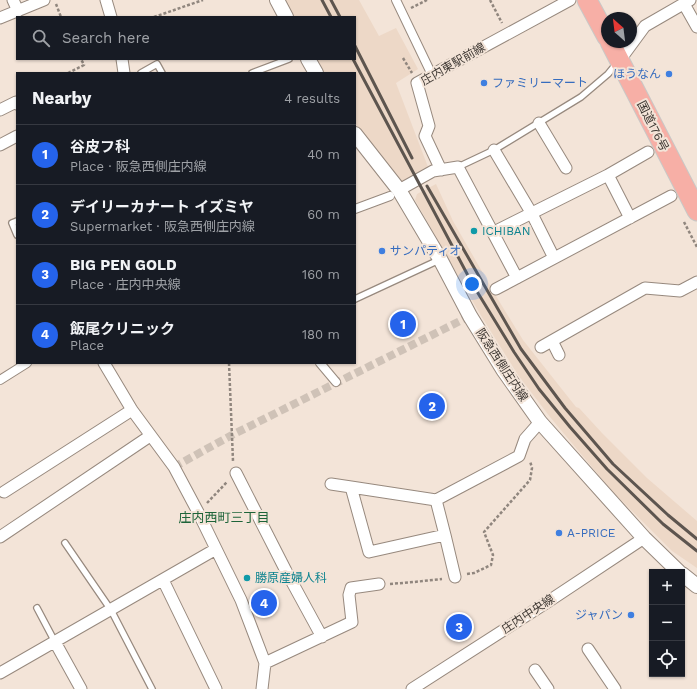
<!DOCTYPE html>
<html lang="en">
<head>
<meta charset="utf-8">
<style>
	:root { --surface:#171b24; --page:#20242c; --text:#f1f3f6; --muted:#9ea1a6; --line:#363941; --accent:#2563eb }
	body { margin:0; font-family:"Work Sans","Noto Sans JP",sans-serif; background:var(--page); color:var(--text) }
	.controls { position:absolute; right:12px; bottom:12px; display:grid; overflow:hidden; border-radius:0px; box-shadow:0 1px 3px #0004 }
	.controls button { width:36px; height:36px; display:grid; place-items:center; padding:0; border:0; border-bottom:1px solid var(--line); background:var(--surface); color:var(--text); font:20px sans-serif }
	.compass { position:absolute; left:601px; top:12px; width:36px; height:36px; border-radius:50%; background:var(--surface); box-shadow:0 1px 3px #0004; rotate:332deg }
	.you { position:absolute; left:472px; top:284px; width:14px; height:14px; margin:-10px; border:3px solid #fff; border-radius:50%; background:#1a73e8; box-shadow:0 0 0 6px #1a73e833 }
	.badge { display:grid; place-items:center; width:26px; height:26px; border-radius:50%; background:var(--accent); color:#fff; font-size:13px; font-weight:700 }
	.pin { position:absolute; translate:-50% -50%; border:2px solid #fff; box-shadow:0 1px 4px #0006 }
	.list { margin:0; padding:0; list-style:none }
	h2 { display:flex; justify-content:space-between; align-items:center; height:52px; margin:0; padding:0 16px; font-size:17px }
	h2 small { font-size:13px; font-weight:400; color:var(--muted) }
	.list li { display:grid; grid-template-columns:26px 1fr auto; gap:12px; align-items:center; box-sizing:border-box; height:60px; padding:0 16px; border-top:1px solid var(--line) }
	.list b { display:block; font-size:15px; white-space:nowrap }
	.list p { margin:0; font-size:13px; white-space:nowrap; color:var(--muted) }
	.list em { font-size:13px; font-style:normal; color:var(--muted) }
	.icon { flex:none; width:22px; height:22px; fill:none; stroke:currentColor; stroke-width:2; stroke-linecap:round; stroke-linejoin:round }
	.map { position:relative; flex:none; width:697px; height:689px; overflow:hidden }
	.search { position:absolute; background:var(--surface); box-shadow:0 1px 3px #0004; left:16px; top:16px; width:340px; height:44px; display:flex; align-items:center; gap:10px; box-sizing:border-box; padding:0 14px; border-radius:0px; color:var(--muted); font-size:15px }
	.panel { position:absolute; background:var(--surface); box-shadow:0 1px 3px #0004; left:16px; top:72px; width:340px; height:292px; border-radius:0px }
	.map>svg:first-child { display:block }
	.built { fill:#edd8c7 }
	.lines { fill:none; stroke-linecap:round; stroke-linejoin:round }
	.pedestrian-tunnel { stroke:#cfc2b7; stroke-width:8; stroke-dasharray:8 4; stroke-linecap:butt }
	.service-casing { stroke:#97897e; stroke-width:8 }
	.pedestrian-casing { stroke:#97897e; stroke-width:10 }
	.minor-casing { stroke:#97897e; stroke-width:13 }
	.tertiary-casing { stroke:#97897e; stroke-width:16 }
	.trunk-casing { stroke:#c9c8c6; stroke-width:21 }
	.path { stroke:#90867e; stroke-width:2.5; stroke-dasharray:3 2; stroke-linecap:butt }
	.service { stroke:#fff; stroke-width:5.5 }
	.pedestrian { stroke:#fff; stroke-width:8 }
	.minor { stroke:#fff; stroke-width:11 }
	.tertiary { stroke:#fff; stroke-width:14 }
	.trunk { stroke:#f7afa6; stroke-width:19 }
	.rail { stroke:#5d554f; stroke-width:3 }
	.shop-dot { fill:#3f7fe0; stroke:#f3e4d8; stroke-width:1.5 }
	.culture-dot { fill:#0f9aa8; stroke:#f3e4d8; stroke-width:1.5 }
	.labels { text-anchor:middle; stroke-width:4; stroke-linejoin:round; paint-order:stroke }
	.street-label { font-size:12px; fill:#3f3934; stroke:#f3e4d8 }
	.shop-label { font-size:12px; fill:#366cbe; stroke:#f3e4d8; text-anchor:start }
	.culture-label { font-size:12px; fill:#0d838f; stroke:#f3e4d8; text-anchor:start }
	.neighbourhood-label { font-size:13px; fill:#1d6439; stroke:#f3e4d8 }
</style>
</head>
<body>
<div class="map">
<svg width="697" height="689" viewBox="0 0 697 689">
	<rect width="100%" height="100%" fill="#f3e4d8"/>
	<path class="built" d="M285,0H359L379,36L396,28L418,69L396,83L428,167L401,182L355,123V73H324L316,59H355V17H293Z
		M436,184L453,221L499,301L523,340L576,407L579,408L602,433L647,478L697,521V568L672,551L612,491L550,417L518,375L480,314L415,200L417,194Z"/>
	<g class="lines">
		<path class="pedestrian-tunnel" d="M174,467L232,435L470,316"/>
		<defs>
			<path id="service" d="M141,73L157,64L162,73
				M252,73L289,59
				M458,167L494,150L581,97L608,74L617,63
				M17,221L12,223L17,235
				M355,299L439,260
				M65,543L111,610L152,689
				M37,608L55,642"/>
			<path id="pedestrian" d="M396,0L432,75
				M355,209L390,196
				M320,363L336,382
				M0,380L27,363"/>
			<path id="minor" d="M13,0L18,11
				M106,0L111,17
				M684,4L697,27
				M0,18L44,0
				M122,59L124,73
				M620,60L645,26L690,0
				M0,110L16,102L17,104
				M539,123L566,168
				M0,145L17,136
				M494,150L532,214L554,258
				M441,170L425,136L429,126L417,83L570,0
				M608,175L630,218
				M399,190L433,171L458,167L517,278
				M494,232L608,175L648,152
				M496,289L671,196
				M552,341L559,355
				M541,347L645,288L680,291L697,282
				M104,363L132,410L174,467L198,512L241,600L265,663L262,689
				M236,473L286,571L322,637
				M331,484L351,487
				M4,492L132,410
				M436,500L351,487L369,552L445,535L436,500L519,456L525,439L540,422
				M445,535L455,577
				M0,537L150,436
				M163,580L216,689
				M55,642L81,689
				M588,649L615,689
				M265,663L352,622L349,595L351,588L379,584
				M535,670L548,689
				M0,673L216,549
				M412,689L549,601L644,538"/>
			<path id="tertiary" d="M277,0L286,17
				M308,59L316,73
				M355,134L399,190L440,259L470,316L504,371L540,422L644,538L679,572
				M682,574L697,586"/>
			<path id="trunk" d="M587,0L607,37
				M610,42L697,211"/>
		</defs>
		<use href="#service" class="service-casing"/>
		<use href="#pedestrian" class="pedestrian-casing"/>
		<use href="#minor" class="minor-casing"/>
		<use href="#tertiary" class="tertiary-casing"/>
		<use href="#trunk" class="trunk-casing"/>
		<path class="path" d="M490,0L502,23
			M56,4L61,17
			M411,8L427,0
			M154,17L203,0
			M403,58L412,73
			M68,73L84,65L81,59
			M684,222L697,247
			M229,363L233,461
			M207,503L227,482
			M467,574L474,573L491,565L493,555L484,532L530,480L532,468L530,461
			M390,584L414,582L442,579"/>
		<use href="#service" class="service"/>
		<use href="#pedestrian" class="pedestrian"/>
		<use href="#minor" class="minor"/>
		<use href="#tertiary" class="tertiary"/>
		<use href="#trunk" class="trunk"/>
		<path class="rail" d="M322,0L331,17
			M331,0L340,17
			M355,46L412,158
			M353,59L473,285L514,352L539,389L570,427L607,469L663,524L697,551
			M427,186L521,349L565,408L613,464L668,515L697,539"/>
	</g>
	<g class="shop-dot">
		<circle cx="669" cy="74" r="4"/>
		<circle cx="484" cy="83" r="4"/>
		<circle cx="382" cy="251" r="4"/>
		<circle cx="559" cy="533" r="4"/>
		<circle cx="631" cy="615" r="4"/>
	</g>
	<g class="culture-dot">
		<circle cx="474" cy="231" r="4"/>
		<circle cx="247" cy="578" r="4"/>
	</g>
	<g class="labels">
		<g class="street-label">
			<text transform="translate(453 64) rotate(-30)" y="4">庄内東駅前線</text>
			<text transform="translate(653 126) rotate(63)" y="4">国道176号</text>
			<text transform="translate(502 365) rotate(57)" y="4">阪急西側庄内線</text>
			<text transform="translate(528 614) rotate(-33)" y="4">庄内中央線</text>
		</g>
		<g class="shop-label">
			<text x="661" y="78" text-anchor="end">ほうなん</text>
			<text x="492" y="87">ファミリーマート</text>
			<text x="390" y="255">サンパティオ</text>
			<text x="567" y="537">A-PRICE</text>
			<text x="623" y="619" text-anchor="end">ジャパン</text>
		</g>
		<g class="culture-label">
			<text x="482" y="235">ICHIBAN</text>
			<text x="255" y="582">勝原産婦人科</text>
		</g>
		<g class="neighbourhood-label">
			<text x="224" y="522">庄内西町三丁目</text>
		</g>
	</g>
</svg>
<div class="controls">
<button>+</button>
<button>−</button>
<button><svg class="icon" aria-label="locate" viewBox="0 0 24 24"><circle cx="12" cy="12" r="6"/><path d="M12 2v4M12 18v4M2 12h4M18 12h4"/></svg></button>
</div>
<svg class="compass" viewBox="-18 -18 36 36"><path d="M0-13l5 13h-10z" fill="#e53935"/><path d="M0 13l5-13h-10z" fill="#9ea1a6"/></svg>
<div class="you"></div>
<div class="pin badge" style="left:403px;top:324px">1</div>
<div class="pin badge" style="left:432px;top:406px">2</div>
<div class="pin badge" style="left:459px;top:627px">3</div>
<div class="pin badge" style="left:264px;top:603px">4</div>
<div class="search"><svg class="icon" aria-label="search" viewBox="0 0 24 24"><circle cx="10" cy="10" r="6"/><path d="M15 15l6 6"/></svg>Search here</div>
<section class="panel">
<h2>Nearby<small>4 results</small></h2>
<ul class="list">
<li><span class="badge">1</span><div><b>谷皮フ科</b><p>Place · 阪急西側庄内線</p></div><em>40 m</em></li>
<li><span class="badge">2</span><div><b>デイリーカナート イズミヤ</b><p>Supermarket · 阪急西側庄内線</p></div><em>60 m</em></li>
<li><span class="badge">3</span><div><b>BIG PEN GOLD</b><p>Place · 庄内中央線</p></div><em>160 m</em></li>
<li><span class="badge">4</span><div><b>飯尾クリニック</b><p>Place</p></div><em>180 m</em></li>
</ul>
</section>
</div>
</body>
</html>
